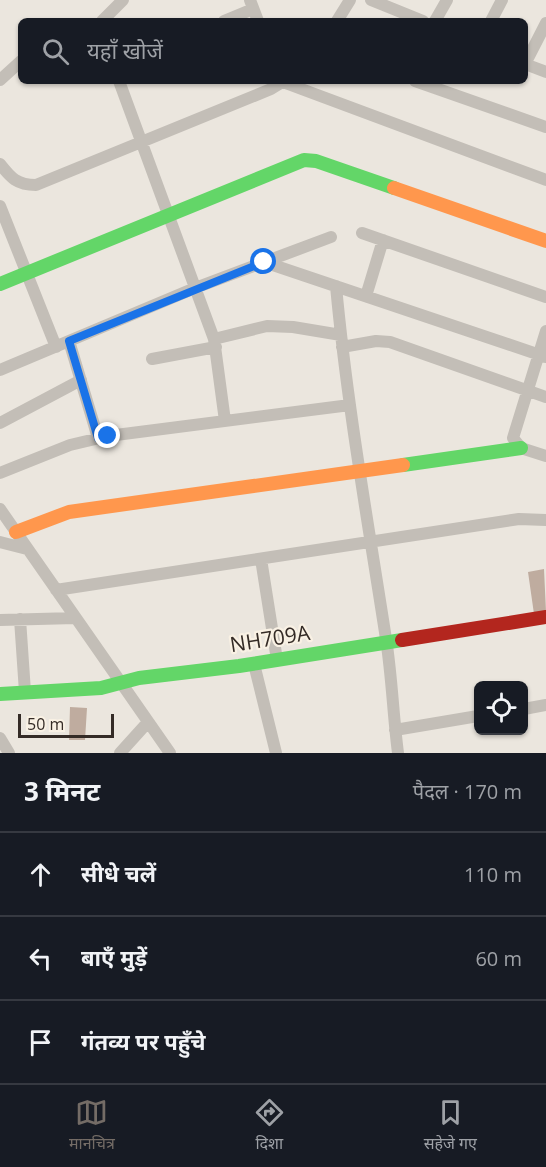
<!DOCTYPE html>
<html lang="hi">
<head>
<meta charset="utf-8">
<style>
	:root { --surface:#171b24; --page:#20242c; --text:#f1f3f6; --muted:#9ea1a6; --line:#363941; --accent:#746c66 }
	body { margin:0; font-family:"Open Sans","Noto Sans Devanagari",sans-serif; background:var(--page); color:var(--text) }
	.controls { position:absolute; right:18px; bottom:18px; display:grid; overflow:hidden; border-radius:9px; box-shadow:0 2px 4px #0004 }
	.controls button { width:54px; height:54px; display:grid; place-items:center; padding:0; border:0; border-bottom:2px solid var(--line); background:var(--surface); color:var(--text); font:30px sans-serif }
	.scale { position:absolute; left:18px; bottom:15px; width:96px; box-sizing:border-box; padding-left:6px; border:3px solid #342b26; border-top:0; font-size:16px; line-height:21px; white-space:nowrap; color:#342b26; -webkit-text-stroke:4px #f9f1e4; paint-order:stroke }
	.stop { position:absolute; width:18px; height:18px; margin:-14px; border:4px solid #1a73e8; border-radius:50%; background:#fff }
	.stop.end { background:#1a73e8; border-color:#fff; box-shadow:0 2px 6px #0008 }
	.list { margin:0; padding:0; list-style:none }
	h2 { display:flex; justify-content:space-between; align-items:center; height:78px; margin:0; padding:0 24px; font-size:26px }
	h2 small { font-size:20px; font-weight:400; color:var(--muted) }
	.list li { display:grid; grid-template-columns:39px 1fr auto; gap:18px; align-items:center; box-sizing:border-box; height:84px; padding:0 24px; border-top:2px solid var(--line) }
	.list b { display:block; font-size:22px; white-space:nowrap }
	.list em { font-size:20px; font-style:normal; color:var(--muted) }
	.icon { flex:none; width:33px; height:33px; fill:none; stroke:currentColor; stroke-width:2; stroke-linecap:round; stroke-linejoin:round }
	.map { position:relative; flex:none; width:546px; height:753px; overflow:hidden }
	.search { position:absolute; background:var(--surface); box-shadow:0 2px 4px #0004; left:18px; right:18px; top:18px; height:66px; display:flex; align-items:center; gap:15px; box-sizing:border-box; padding:0 21px; border-radius:9px; color:var(--muted); font-size:22px }
	.sheet { height:330px; background:var(--surface) }
	nav { display:flex; justify-content:space-around; align-items:center; box-sizing:border-box; height:84px; border-top:2px solid var(--line); background:var(--surface); font-size:16px; color:var(--muted) }
	nav a { display:grid; justify-items:center; gap:3px }
	nav .on { color:var(--accent) }
	.map>svg:first-child { display:block }
	.building { fill:#bfac9f }
	.lines { fill:none; stroke-linecap:round; stroke-linejoin:round }
	.street { stroke:#c3beb7; stroke-width:12 }
	.fast { stroke:#63d668; stroke-width:14 }
	.slow { stroke:#ff974d; stroke-width:14 }
	.jam { stroke:#b3261e; stroke-width:14 }
	.route { stroke:#1a73e8; stroke-width:8 }
	.labels { text-anchor:middle; stroke-width:4.5; stroke-linejoin:round; paint-order:stroke }
	.street-label { font-size:21px; fill:#342b26; stroke:#f9f1e4 }
</style>
</head>
<body>
<div class="map">
<svg width="546" height="753" viewBox="0 0 546 753">
	<rect width="100%" height="100%" fill="#ebe6de"/>
	<path class="building" d="M544,569L546,612L534,614L528,572Z
		M70,707L87,708L85,740H69Z"/>
	<g class="lines">
		<path class="street" d="M250,0L258,21
			M371,0L423,21
			M102,21L123,0
			M224,21L253,9
			M337,21L350,0
			M435,21L447,0
			M491,21L502,0
			M525,64L546,23
			M525,64L546,72
			M0,80L21,61
			M119,81L214,339L225,421
			M280,81L546,180
			M415,81L546,127
			M0,164C11,178 17,185 36,185L271,89L284,81
			M0,206L56,347
			M362,233L546,297
			M264,262L546,357
			M336,286C347,405 368,522 386,639C392,677 393,715 398,753
			M366,296L383,240
			M546,331L513,438L521,448L546,456
			M214,339L267,326L293,327L341,335
			M69,341L98,438
			M342,347L376,341L390,342L546,397
			M152,359L216,347
			M0,370L195,288L331,237
			M0,423L81,380
			M0,473L70,445L108,436L350,405
			M0,509L170,753
			M0,542L27,549
			M261,559L277,660
			M56,590L519,519L546,520
			M20,619L25,692
			M0,620L75,618
			M254,664L276,753
			M524,709L546,705
			M395,730L478,716
			M0,738L9,753
			M120,753L148,722"/>
		<path class="fast" d="M0,284L304,160L316,161L394,188
			M403,465L521,448
			M0,694L101,688L139,678L239,666L402,640"/>
		<path class="slow" d="M394,188L546,241
			M16,532L69,512L403,465"/>
		<path class="jam" d="M402,640L546,617"/>
	</g>
	<g class="lines">
		<path class="route" d="M108,436L98,438L69,341L264,262"/>
	</g>
	<g class="labels">
		<g class="street-label">
			<text transform="translate(270 639) rotate(-9)" y="7">NH709A</text>
		</g>
	</g>
</svg>
<div class="controls">
<button><svg class="icon" aria-label="locate" viewBox="0 0 24 24"><circle cx="12" cy="12" r="6"/><path d="M12 2v4M12 18v4M2 12h4M18 12h4"/></svg></button>
</div>
<div class="scale">50 m</div>
<div class="stop" style="left:264px;top:262px"></div>
<div class="stop end" style="left:108px;top:436px"></div>
<div class="search"><svg class="icon" aria-label="search" viewBox="0 0 24 24"><circle cx="10" cy="10" r="6"/><path d="M15 15l6 6"/></svg>यहाँ खोजें</div>
</div>
<section class="sheet">
<h2>3 मिनट<small>पैदल · 170 m</small></h2>
<ul class="list">
<li><svg class="icon" aria-label="ahead" viewBox="0 0 24 24"><path d="M12 20V5M6 11l6-6 6 6"/></svg><div><b>सीधे चलें</b></div><em>110 m</em></li>
<li><svg class="icon" aria-label="left" viewBox="0 0 24 24"><path d="M17 20v-9H6M10 6l-5 5 5 5"/></svg><div><b>बाएँ मुड़ें</b></div><em>60 m</em></li>
<li><svg class="icon" aria-label="arrive" viewBox="0 0 24 24"><path d="M6 21V4h12l-3 4 3 4H6"/></svg><div><b>गंतव्य पर पहुँचे</b></div></li>
</ul>
</section>
<nav>
<a class="on"><svg class="icon" aria-label="map" viewBox="0 0 24 24"><path d="M3 6l6-2 6 2 6-2v14l-6 2-6-2-6 2zM9 4v14M15 6v14"/></svg>मानचित्र</a>
<a><svg class="icon" aria-label="directions" viewBox="0 0 24 24"><path d="M12 3l9 9-9 9-9-9zM9 14v-3h6M13 9l2 2-2 2"/></svg>दिशा</a>
<a><svg class="icon" aria-label="saved" viewBox="0 0 24 24"><path d="M7 4h10v16l-5-4-5 4z"/></svg>सहेजे गए</a>
</nav>
</body>
</html>
